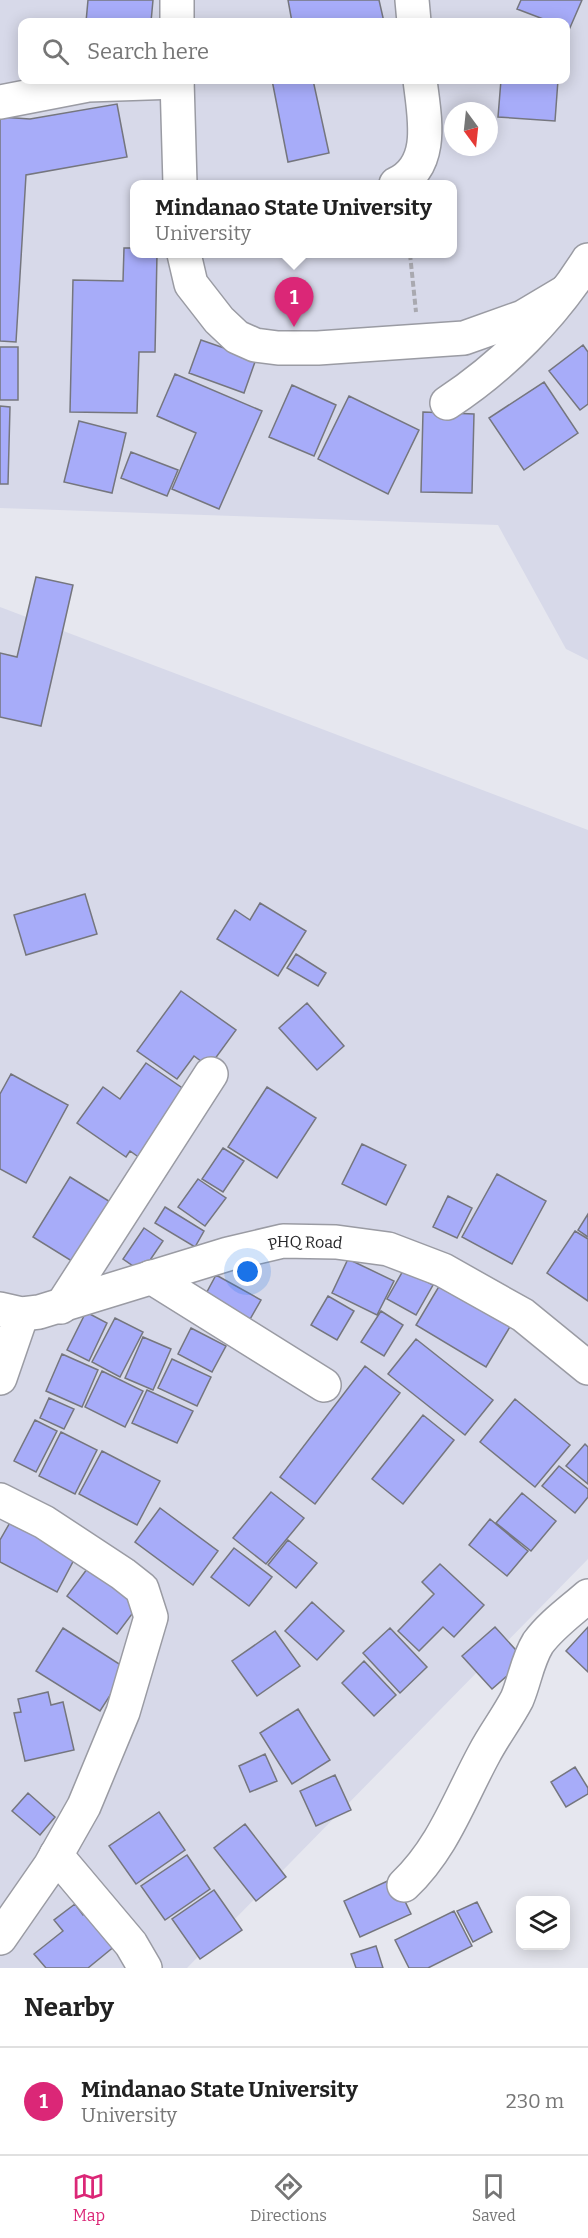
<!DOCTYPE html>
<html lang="en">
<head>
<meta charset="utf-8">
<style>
	:root { --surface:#fff; --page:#f6f6f6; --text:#222; --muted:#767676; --line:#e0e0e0; --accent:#db2777 }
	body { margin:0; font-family:Bitter,serif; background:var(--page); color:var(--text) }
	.controls { position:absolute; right:18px; bottom:18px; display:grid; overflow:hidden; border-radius:12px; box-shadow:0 3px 15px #0003 }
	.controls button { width:54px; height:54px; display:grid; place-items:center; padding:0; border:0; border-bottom:2px solid var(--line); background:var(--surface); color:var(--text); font:30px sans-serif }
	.compass { position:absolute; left:444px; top:102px; width:54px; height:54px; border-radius:50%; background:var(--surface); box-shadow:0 3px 15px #0003; rotate:165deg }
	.you { position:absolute; left:248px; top:1272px; width:21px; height:21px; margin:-15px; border:4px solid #fff; border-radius:50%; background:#1a73e8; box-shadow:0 0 0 9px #1a73e833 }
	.badge { display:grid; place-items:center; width:39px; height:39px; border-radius:50%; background:var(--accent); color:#fff; font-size:20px; font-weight:700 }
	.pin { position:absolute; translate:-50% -50px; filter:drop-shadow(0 2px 3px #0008) }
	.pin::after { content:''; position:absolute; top:32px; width:21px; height:18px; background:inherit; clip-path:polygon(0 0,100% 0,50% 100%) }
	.popup { position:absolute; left:130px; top:180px; width:327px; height:78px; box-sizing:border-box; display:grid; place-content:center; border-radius:12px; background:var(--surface); filter:drop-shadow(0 2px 4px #0005); font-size:20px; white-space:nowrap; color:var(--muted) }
	.popup b { font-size:22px; color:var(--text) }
	.popup::after { content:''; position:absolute; left:50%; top:100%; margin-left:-12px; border:12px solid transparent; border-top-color:var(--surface) }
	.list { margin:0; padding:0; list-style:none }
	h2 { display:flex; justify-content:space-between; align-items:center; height:78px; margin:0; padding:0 24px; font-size:26px }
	h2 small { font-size:20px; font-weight:400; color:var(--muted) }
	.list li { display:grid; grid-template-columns:39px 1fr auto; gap:18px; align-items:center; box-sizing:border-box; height:108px; padding:0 24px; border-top:2px solid var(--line) }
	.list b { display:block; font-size:22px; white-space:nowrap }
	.list p { margin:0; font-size:20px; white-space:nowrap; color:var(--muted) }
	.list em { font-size:20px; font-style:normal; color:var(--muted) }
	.icon { flex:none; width:33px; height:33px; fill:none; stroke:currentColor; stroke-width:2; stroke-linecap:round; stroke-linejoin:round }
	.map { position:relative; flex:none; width:588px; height:1968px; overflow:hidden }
	.search { position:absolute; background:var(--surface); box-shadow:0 3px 15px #0003; left:18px; right:18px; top:18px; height:66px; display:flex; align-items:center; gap:15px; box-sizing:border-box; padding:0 21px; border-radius:12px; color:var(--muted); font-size:22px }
	.sheet { height:186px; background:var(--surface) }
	nav { display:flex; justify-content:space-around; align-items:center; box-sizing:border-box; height:84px; border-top:2px solid var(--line); background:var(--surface); font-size:16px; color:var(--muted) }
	nav a { display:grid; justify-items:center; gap:3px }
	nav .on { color:var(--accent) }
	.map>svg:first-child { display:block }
	.built { fill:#d7d9e9; fill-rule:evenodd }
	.building { fill:#a7acf9; stroke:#75767e; stroke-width:1.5 }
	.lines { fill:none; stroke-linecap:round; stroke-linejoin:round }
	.minor-casing { stroke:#9a9ba3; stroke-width:36 }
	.path { stroke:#a9a9b0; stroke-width:4; stroke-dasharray:6 3; stroke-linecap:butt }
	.minor { stroke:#fff; stroke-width:33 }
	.labels { text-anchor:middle; stroke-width:6; stroke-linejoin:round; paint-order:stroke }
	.street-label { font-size:16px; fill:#262629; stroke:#f3f4fd }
</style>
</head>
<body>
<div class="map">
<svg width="588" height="1968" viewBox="0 0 588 1968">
	<rect width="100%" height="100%" fill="#e6e7ef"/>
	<path class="built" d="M0,0H588V660L566,649L498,525L0,508ZM22,22H566V80H22ZM453,111H489V147H453ZM135,184H453V254H135Z
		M0,607L588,830V1559L187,1968H0Z"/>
	<path class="building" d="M88,0H153L151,22H86Z
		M288,0H379L384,22H292Z
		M521,0H582L569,30L566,28V22H551L517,9Z
		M272,80H313L329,153L288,162Z
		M501,80H558L555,121L498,117Z
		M117,104L127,157L26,175L16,342L0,341V117L30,119Z
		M124,248H135V254H157L155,352H139L137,413L70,412L73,280L123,281Z
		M201,340L256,359L244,393L189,373Z
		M583,345L588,352V404L580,410L549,371Z
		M0,347H18V400H0Z
		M175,374L262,411L219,509L172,489L196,433L157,416Z
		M544,382L578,433L524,470L489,418Z
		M292,385L336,405L314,456L269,437Z
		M349,396L419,430L388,494L318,459Z
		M0,406L10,407L8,484H0Z
		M423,412L474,414L472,493L421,492Z
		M79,421L126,433L112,493L64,482Z
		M131,452L178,470L167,496L121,478Z
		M36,577L73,585L41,726L0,717V653L17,657Z
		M85,894L97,934L26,955L14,915Z
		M260,903L306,931L278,976L217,939L235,910L250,920Z
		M296,954L326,973L318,986L287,968Z
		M181,991L236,1030L209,1067L194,1056L177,1079L137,1051Z
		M307,1003L344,1046L317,1070L279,1028Z
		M146,1063L194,1096L147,1163L130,1151L126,1157L77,1123L103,1087L120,1099Z
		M11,1074L68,1105L26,1183L0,1169V1094Z
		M267,1087L316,1118L277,1178L228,1147Z
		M362,1144L406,1165L386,1205L342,1184Z
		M223,1148L244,1161L223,1192L202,1179Z
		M497,1174L546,1201L512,1264L462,1237Z
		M70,1177L120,1208L83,1268L33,1237Z
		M198,1179L226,1198L205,1226L178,1207Z
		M448,1196L472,1208L457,1238L433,1227Z
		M165,1207L204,1231L195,1247L155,1223Z
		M588,1214V1237L578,1230Z
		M144,1228L163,1241L142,1272L123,1259Z
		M575,1231L588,1239V1301L547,1273Z
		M348,1259L394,1281L377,1315L332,1293Z
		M404,1269L433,1285L416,1315L387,1299Z
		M216,1275L261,1300L245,1328L201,1303Z
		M441,1283L511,1325L486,1367L416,1325Z
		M328,1296L354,1311L337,1340L311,1325Z
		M381,1311L403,1325L384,1356L361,1342Z
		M86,1312L107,1323L89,1361L67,1350Z
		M115,1318L143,1332L120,1377L92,1362Z
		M191,1328L226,1346L212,1372L178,1354Z
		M143,1337L171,1349L153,1390L125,1378Z
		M416,1339L493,1400L465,1435L388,1374Z
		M62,1354L98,1370L82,1407L46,1391Z
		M172,1359L211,1377L197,1406L158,1388Z
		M365,1366L400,1393L315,1504L280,1477Z
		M102,1371L143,1391L125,1427L85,1407Z
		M147,1390L193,1411L177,1443L132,1423Z
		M49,1398L74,1409L64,1429L40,1418Z
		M515,1399L570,1445L535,1487L480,1442Z
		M423,1415L454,1440L403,1504L372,1479Z
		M35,1420L57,1431L36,1472L14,1461Z
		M61,1432L97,1450L75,1494L39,1476Z
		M585,1444L588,1447V1484L566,1466Z
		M102,1451L160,1481L137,1525L79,1494Z
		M559,1466L588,1489V1497L575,1513L542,1486Z
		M271,1492L304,1518L266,1564L233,1538Z
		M522,1493L556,1521L531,1551L496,1523Z
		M160,1508L218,1551L193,1585L135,1542Z
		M12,1519L77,1554L57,1592L0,1562V1540Z
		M490,1519L528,1551L507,1576L469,1545Z
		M288,1540L317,1563L296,1588L268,1565Z
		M234,1548L272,1577L249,1606L211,1577Z
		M440,1564L484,1605L454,1637L443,1627L419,1651L398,1631L434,1594L422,1582Z
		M90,1565L141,1602L117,1634L67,1596Z
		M312,1602L344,1631L317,1660L285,1631Z
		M495,1627L525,1660L492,1689L462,1656Z
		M588,1627V1672L566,1651Z
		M63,1628L127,1669L100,1711L36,1671Z
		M390,1628L427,1667L400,1693L363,1653Z
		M275,1631L300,1666L257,1696L232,1661Z
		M364,1661L396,1695L374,1716L342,1683Z
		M48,1692L51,1705L63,1702L74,1750L25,1761L14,1713L21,1712L18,1699Z
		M298,1709L330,1760L292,1784L260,1733Z
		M265,1754L277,1781L250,1792L239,1766Z
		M575,1767L588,1788V1794L566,1807L551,1782Z
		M335,1775L351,1810L316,1826L300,1791Z
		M28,1793L55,1817L40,1835L12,1811Z
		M159,1812L185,1850L136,1884L109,1846Z
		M245,1824L286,1877L256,1901L214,1848Z
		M187,1855L210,1889L165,1920L141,1886Z
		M394,1878L411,1914L360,1937L344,1901Z
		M214,1890L242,1930L200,1959L172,1919Z
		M477,1902L492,1932L473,1942L457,1911Z
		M75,1904L83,1915L93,1907L121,1941L88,1968H46L34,1954L63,1931L54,1920Z
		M454,1911L472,1946L428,1968H409L395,1940Z
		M376,1946L383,1968H356L351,1954Z"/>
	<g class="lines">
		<defs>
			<g id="minor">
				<path d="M412,0L414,22"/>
				<path d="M177,22V0"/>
				<path d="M177,80L180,184"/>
				<path d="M0,102L88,85L177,82"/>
				<path d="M396,184C436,166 424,115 420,80"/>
				<path d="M184,254L191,284L219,320L237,337L255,345L278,348H318L464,338L523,317L565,292"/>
				<path d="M447,403C502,367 553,316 588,260"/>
				<path d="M151,1277L324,1385"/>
				<path d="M61,1307L211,1074"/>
				<path id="s1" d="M0,1309L22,1314L39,1312L228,1254L283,1241L336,1242L388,1249L443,1270L523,1315L588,1368"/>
				<path d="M0,1378L22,1314"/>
				<path d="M0,1500L44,1522L123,1574L142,1589L151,1617L123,1712L84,1806L50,1866L0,1938"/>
				<path d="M56,1855L131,1944L145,1968"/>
				<path d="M404,1885C443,1848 459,1800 484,1754C494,1735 507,1718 517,1699C525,1680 527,1661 538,1643C551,1625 571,1611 588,1596"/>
			</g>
		</defs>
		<use href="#minor" class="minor-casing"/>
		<path class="path" d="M410,254L416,312"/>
		<use href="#minor" class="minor"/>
	</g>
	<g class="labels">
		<g class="street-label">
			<text dy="6" stroke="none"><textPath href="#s1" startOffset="316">PHQ Road</textPath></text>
		</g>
	</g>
</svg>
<div class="controls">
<button><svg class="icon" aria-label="layers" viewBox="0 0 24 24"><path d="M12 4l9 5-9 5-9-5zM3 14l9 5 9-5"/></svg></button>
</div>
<svg class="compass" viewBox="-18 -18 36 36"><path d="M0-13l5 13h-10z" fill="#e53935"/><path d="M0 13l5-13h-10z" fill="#767676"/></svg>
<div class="you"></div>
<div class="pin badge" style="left:294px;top:327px">1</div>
<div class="popup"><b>Mindanao State University</b>University</div>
<div class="search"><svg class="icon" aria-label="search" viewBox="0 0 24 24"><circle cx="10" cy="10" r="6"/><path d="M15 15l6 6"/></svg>Search here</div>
</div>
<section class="sheet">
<h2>Nearby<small></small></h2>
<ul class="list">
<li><span class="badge">1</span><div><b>Mindanao State University</b><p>University</p></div><em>230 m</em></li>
</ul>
</section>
<nav>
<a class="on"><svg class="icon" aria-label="map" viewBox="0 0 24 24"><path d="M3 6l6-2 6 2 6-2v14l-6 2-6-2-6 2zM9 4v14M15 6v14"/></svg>Map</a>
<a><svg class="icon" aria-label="directions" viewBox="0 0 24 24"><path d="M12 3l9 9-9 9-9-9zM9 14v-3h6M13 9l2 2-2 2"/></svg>Directions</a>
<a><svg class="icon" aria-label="saved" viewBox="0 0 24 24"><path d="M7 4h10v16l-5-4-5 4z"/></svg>Saved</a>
</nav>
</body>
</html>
